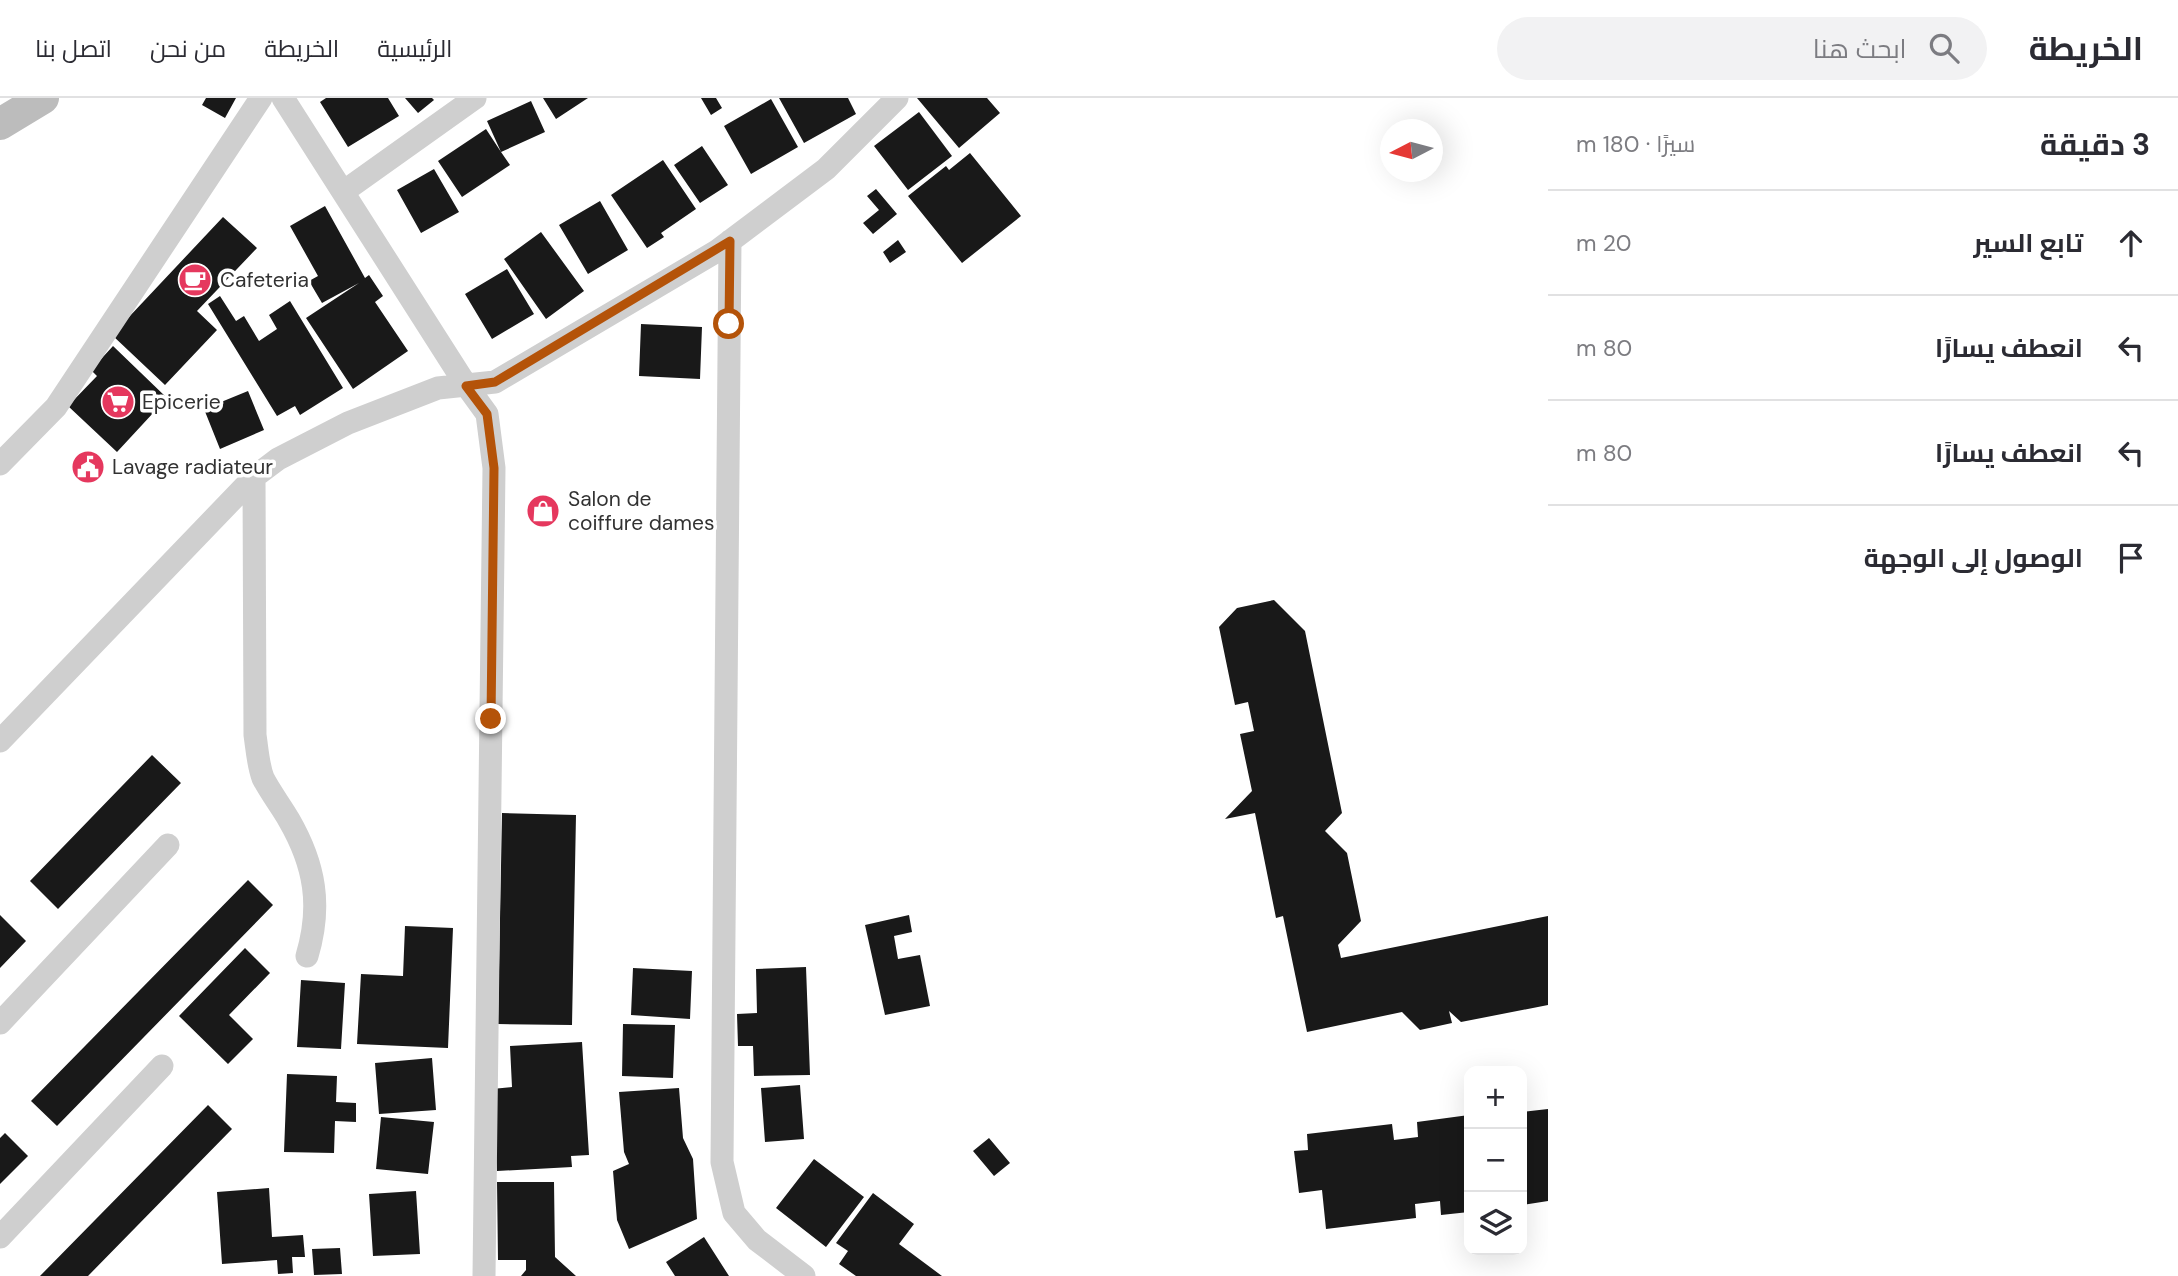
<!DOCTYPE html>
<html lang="ar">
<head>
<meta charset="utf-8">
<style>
	:root { --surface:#fff; --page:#f2f2f3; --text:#2b2b33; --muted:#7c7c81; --line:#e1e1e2 }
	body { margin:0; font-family:"DM Sans",Cairo,sans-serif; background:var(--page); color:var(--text); direction:rtl }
	.controls { position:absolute; right:21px; bottom:21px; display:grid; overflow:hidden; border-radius:14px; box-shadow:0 7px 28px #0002 }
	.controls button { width:63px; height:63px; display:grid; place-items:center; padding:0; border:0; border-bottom:2px solid var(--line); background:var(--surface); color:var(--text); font:35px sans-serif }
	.compass { position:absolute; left:1380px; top:21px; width:63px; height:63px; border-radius:50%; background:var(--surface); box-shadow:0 7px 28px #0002; rotate:264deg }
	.stop { position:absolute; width:21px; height:21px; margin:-16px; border:5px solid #b45309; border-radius:50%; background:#fff }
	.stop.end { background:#b45309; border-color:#fff; box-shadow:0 2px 7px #0008 }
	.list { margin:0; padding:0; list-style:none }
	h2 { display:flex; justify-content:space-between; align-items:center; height:91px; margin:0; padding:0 28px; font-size:30px }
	h2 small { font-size:23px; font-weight:400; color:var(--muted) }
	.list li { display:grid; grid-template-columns:46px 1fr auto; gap:21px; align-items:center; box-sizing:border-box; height:105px; padding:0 28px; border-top:2px solid var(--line) }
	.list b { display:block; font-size:26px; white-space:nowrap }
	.list em { font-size:23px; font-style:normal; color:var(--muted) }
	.icon { flex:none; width:38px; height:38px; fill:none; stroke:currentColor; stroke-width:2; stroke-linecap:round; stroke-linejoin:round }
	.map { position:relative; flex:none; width:1548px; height:1178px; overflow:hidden; direction:ltr }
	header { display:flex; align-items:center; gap:42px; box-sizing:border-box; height:98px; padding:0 35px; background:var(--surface); border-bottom:2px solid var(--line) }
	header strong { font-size:33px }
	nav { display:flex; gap:38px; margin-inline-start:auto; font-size:24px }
	.search { width:490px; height:63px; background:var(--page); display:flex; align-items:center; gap:18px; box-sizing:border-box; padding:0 24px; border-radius:38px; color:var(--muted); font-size:26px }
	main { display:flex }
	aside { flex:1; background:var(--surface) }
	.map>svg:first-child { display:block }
	.building { fill:#191919 }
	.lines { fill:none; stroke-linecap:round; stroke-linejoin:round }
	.minor { stroke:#cfcfcf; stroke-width:23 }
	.secondary { stroke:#bcbcbc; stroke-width:32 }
	.route { stroke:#b45309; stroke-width:9 }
	.labels { text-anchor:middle; stroke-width:7; stroke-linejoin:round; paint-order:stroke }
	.poi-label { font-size:21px; fill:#323232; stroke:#fff; text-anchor:start }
</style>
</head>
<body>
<header>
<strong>الخريطة</strong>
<div class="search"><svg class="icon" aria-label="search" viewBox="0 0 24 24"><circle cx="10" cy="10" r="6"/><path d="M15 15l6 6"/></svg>ابحث هنا</div>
<nav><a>الرئيسية</a><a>الخريطة</a><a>من نحن</a><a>اتصل بنا</a></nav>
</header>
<main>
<aside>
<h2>3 دقيقة<small>سيرًا · 180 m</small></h2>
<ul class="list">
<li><svg class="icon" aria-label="ahead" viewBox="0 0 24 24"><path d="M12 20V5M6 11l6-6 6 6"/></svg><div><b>تابع السير</b></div><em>20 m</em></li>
<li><svg class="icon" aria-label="left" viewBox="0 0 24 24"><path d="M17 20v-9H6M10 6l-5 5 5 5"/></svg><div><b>انعطف يسارًا</b></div><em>80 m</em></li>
<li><svg class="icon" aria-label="left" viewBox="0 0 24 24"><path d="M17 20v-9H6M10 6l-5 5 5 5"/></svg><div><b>انعطف يسارًا</b></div><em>80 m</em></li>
<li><svg class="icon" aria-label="arrive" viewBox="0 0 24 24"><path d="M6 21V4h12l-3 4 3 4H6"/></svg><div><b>الوصول إلى الوجهة</b></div></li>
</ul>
</aside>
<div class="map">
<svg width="1548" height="1178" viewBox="0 0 1548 1178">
	<rect width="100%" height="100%" fill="#fff"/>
	<path class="building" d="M206,0H236L225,20L202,7Z
		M326,0H388L399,18L348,49L320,4Z
		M405,0H432L434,2L418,15Z
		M543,0H588L556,21Z
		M701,0H716L722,10L711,17Z
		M779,0H848L856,16L804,45Z
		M917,0H987L1000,15L959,50Z
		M771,1L798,49L751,76L724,28Z
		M531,3L545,34L501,54L510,67L462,99L438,63L486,31L501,54L487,23Z
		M919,14L952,58L908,92L874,48Z
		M702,48L728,87L700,105L674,67Z
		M970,55L1021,118L962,165L908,98L946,68L949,72Z
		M663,62L696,111L661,135L664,139L647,150L611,97Z
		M434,71L459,114L421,135L397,92Z
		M876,91L897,116L873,136L863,125L879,112L867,98Z
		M600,103L628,152L588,176L559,127Z
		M325,108L365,180L369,177L383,198L375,204L408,253L353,291L306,220L359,185L322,205L309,183L318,178L290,128Z
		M223,119L257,150L197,213L217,232L165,287L112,237Z
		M541,134L584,193L546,221L504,161Z
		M898,142L906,154L890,165L883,154Z
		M507,171L534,216L492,241L465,196Z
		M220,198L236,223L244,218L259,243L277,231L269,217L290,203L343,290L300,317L295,308L277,318L208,206Z
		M641,226L702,229L700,281L639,278Z
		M113,248L167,300L117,354L68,308L97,278L91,272Z
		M248,293L264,332L220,351L204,311Z
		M1274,502L1305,533L1342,715L1325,733L1347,755L1361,823L1338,847L1341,860L1548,818V907L1461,924L1449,913L1452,925L1420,932L1402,914L1307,934L1283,818L1276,820L1255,715L1225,721L1252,693L1240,636L1254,633L1248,604L1235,607L1219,529L1237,510Z
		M152,657L181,685L58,811L30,783Z
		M502,715L576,717L572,927L498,926Z
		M248,782L273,807L57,1028L31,1003Z
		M0,817L26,843L0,870Z
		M909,817L912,834L894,838L898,861L920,857L930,908L885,917L865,827Z
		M405,828L453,830L448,950L357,946L361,876L403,878Z
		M245,850L270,875L229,917L253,941L228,966L179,918Z
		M806,869L810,977L754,978L753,948H738L737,916L757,915L756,871Z
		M633,870L692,873L690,921L631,917Z
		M301,882L345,885L341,951L297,949Z
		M623,926L675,927L673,980L622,978Z
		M582,944L589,1057L571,1058L572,1069L497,1073L492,991L512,989L510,948Z
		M432,960L436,1012L379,1016L375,965Z
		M287,976L337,978L336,1004L356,1005V1024L335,1023L334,1055L284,1054Z
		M800,987L804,1041L765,1044L761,990Z
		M679,990L683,1040L693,1061L697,1121L629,1151L617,1122L613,1073L629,1066L624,1054L619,994Z
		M208,1007L232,1031L88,1178H40Z
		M1548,1011V1103L1522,1107V1014Z
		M1469,1017V1114L1441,1117L1440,1103L1415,1106L1416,1120L1326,1131L1322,1092L1299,1095L1294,1053L1308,1052L1307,1036L1392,1026L1394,1042L1418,1039L1417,1024Z
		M381,1019L434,1024L428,1076L376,1071Z
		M5,1035L28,1058L0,1086V1040Z
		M989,1040L1010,1065L994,1078L973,1053Z
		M814,1061L864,1099L826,1149L776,1110Z
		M497,1084H554L555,1159L576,1178H521L526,1172V1162H498Z
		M269,1090L272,1139L303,1137L305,1159H292L293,1175L278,1176L277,1162L222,1166L217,1094Z
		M416,1093L420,1156L373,1158L369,1096Z
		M873,1095L914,1126L899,1146L942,1178H856L839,1166L848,1153L836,1145Z
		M704,1139L729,1178H675L666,1164Z
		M340,1150L342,1176L314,1177L312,1151Z"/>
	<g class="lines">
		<path class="minor" d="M283,0L466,287L487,316L494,370L484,1178
			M343,94L475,0
			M730,143L722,1064L734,1115L757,1142L804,1178
			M0,366L56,309L261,0
			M254,379L255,637C257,650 258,667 263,680C270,694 281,708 289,722C315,767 322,808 307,858
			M0,643L254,379L278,361L348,325L438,290L495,284L717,153L826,71L897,0
			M0,925L168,747
			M0,1139L162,968"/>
		<path class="secondary" d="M0,26L43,0"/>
	</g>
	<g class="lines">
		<path class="route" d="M491,621L494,370L487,316L466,288L495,284L730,143L729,226"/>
	</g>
	<defs>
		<symbol id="cafe-disc" viewBox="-11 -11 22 22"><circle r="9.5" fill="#e5385e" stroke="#fff"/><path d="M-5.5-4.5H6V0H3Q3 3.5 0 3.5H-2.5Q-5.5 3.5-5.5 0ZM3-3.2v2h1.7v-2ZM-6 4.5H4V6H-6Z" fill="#fff"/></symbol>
		<symbol id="supermarket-disc" viewBox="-11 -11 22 22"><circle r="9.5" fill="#e5385e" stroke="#fff"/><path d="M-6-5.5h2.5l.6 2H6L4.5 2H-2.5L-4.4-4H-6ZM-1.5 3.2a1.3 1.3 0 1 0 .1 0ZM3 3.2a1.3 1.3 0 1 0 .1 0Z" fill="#fff"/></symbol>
		<symbol id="civic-disc" viewBox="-11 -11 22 22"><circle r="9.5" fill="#e5385e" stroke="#fff"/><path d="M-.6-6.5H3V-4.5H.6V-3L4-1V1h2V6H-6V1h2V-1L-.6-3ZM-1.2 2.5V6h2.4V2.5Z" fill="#fff"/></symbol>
		<symbol id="shop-disc" viewBox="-11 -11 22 22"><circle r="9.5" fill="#e5385e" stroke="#fff"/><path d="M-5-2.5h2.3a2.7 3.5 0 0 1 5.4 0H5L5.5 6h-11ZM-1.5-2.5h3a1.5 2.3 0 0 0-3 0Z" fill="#fff"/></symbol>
	</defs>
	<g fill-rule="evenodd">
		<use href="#cafe-disc" x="176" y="163" width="38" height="38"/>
		<use href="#supermarket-disc" x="99" y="285" width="38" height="38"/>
		<use href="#civic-disc" x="69" y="350" width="38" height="38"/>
		<use href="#shop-disc" x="524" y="394" width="38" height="38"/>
	</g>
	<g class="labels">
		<g class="poi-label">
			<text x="220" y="189">Cafeteria</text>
			<text x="142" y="311">Epicerie</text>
			<text x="112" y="376">Lavage radiateur</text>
			<text x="568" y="408">Salon de<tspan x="568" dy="24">coiffure dames</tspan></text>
		</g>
	</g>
</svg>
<div class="controls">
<button>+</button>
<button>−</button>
<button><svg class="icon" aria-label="layers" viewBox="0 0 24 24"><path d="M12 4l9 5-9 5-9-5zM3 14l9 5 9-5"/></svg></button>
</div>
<svg class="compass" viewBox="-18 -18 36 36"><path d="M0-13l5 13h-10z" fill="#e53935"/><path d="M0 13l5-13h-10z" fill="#7c7c81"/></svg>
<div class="stop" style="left:729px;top:226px"></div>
<div class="stop end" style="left:491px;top:621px"></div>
</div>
</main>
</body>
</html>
